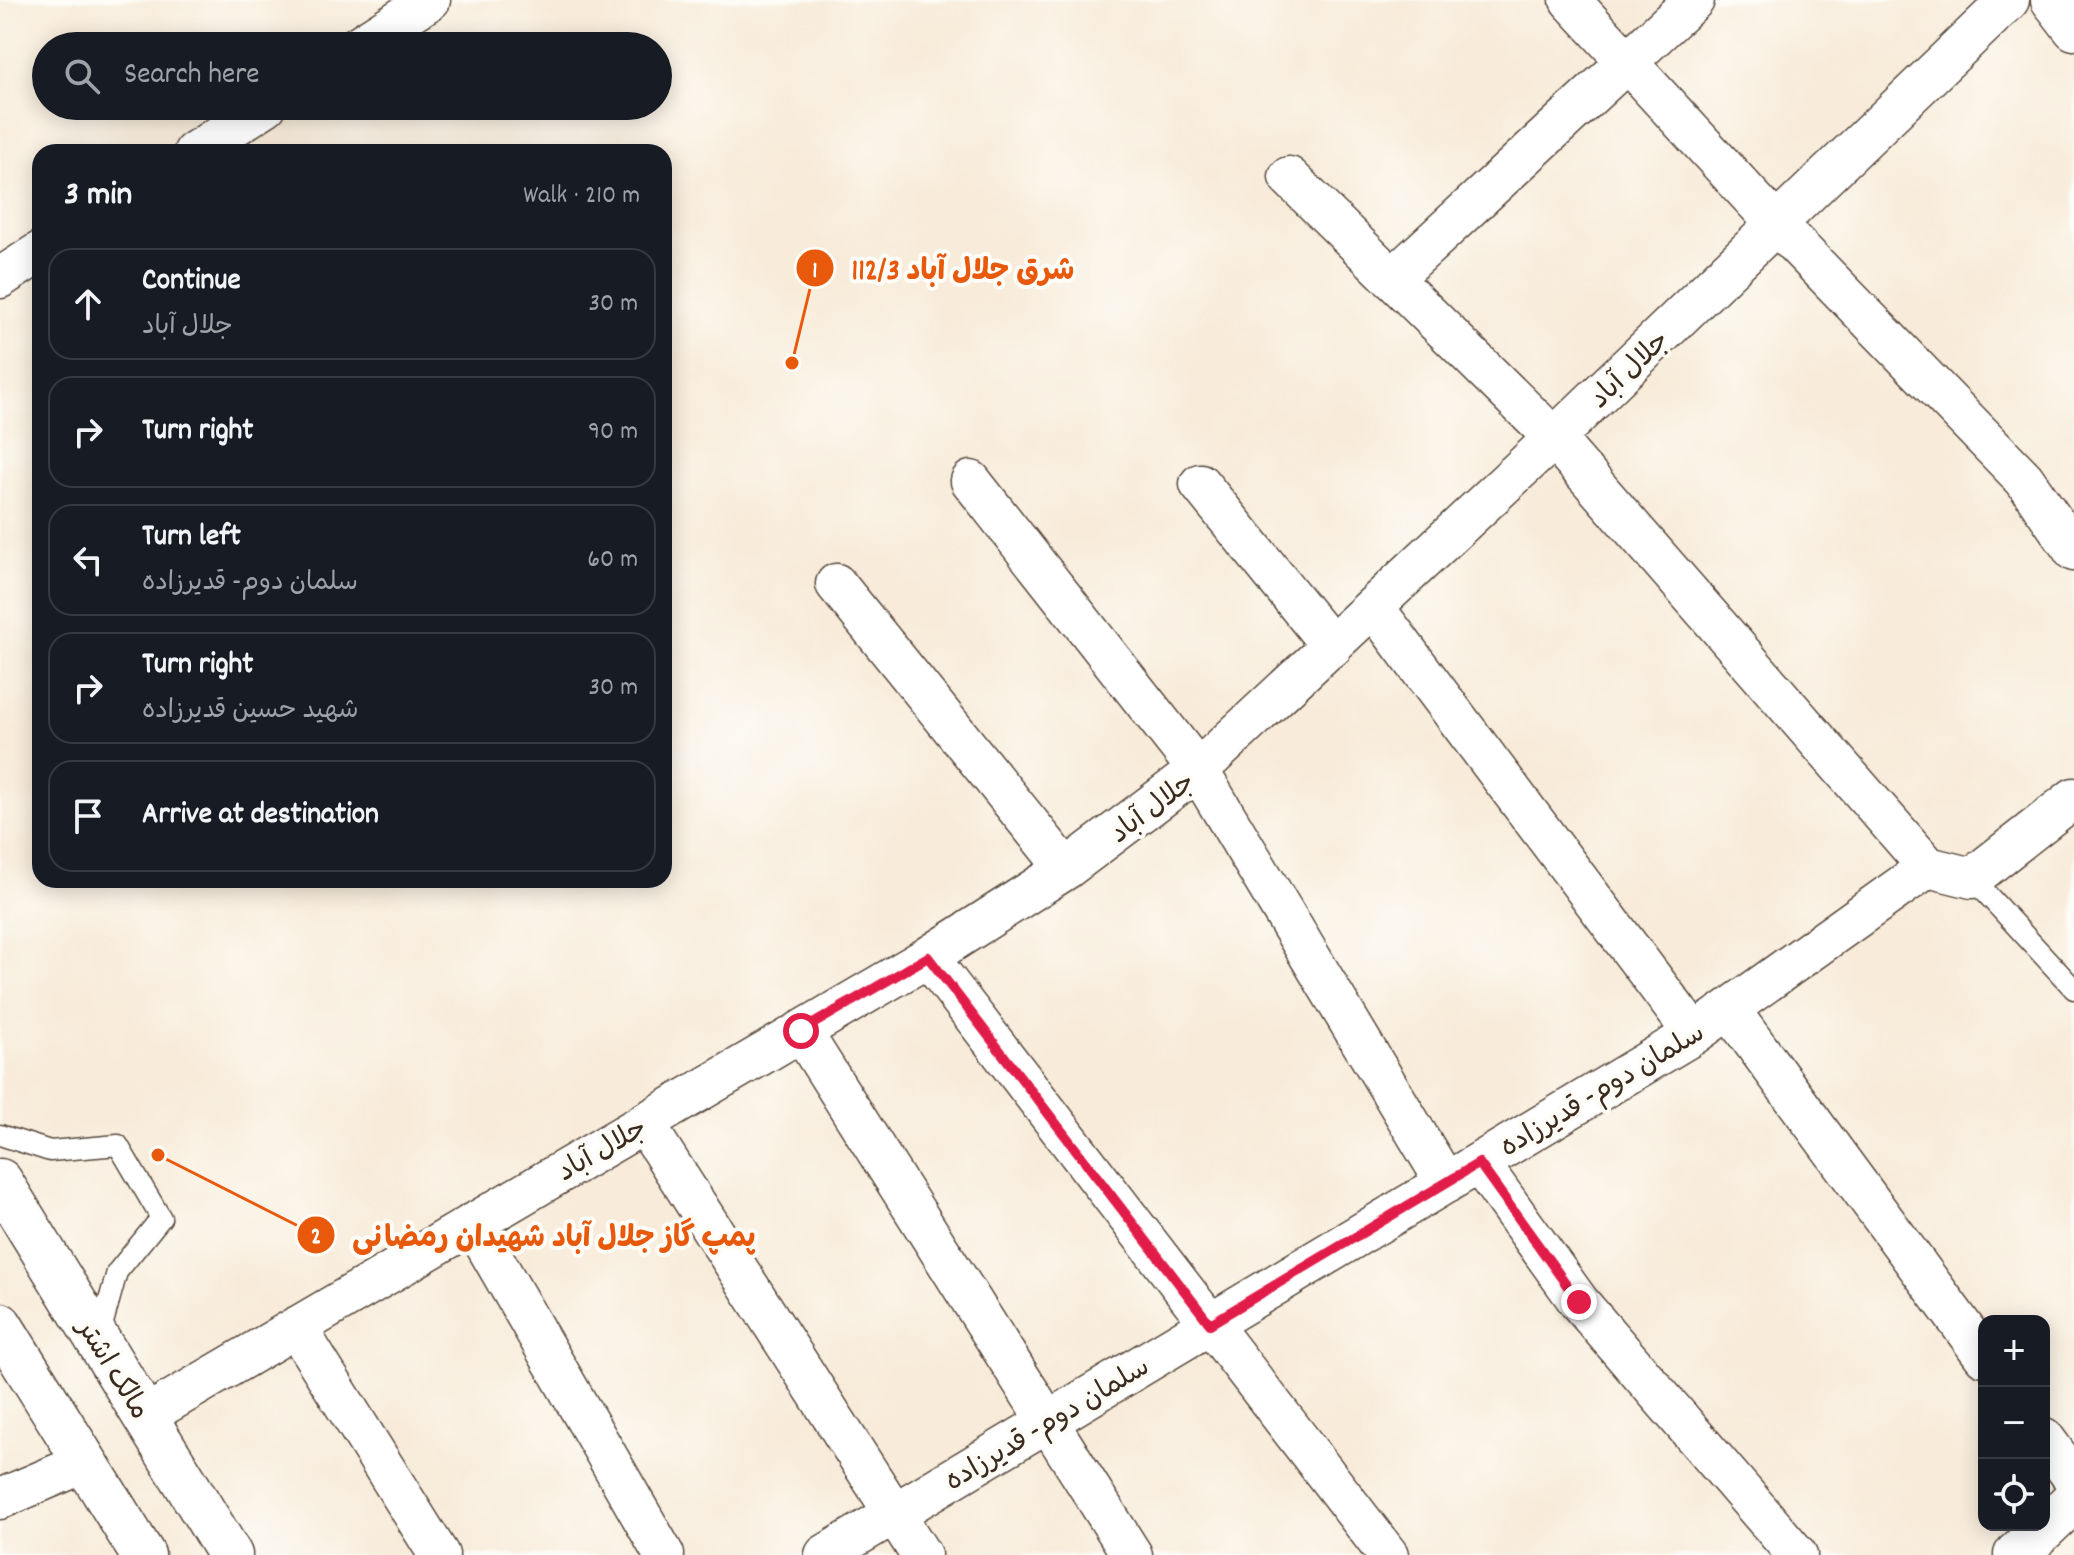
<!DOCTYPE html>
<html lang="en">
<head>
<meta charset="utf-8">
<style>
	:root { --surface:#171b24; --page:#242831; --text:#f1f3f6; --muted:#9ea1a6; --line:#363941 }
	body { margin:0; font-family:Dekko,"Playpen Sans Arabic",sans-serif; background:var(--page); color:var(--text) }
	.controls { position:absolute; right:24px; bottom:24px; display:grid; overflow:hidden; border-radius:16px; box-shadow:0 4px 20px #0003 }
	.controls button { width:72px; height:72px; display:grid; place-items:center; padding:0; border:0; border-bottom:2px solid var(--line); background:var(--surface); color:var(--text); font:40px sans-serif }
	.stop { position:absolute; width:24px; height:24px; margin:-18px; border:6px solid #e11d48; border-radius:50%; background:#fff }
	.stop.end { background:#e11d48; border-color:#fff; box-shadow:0 2px 8px #0008 }
	.list { margin:0; padding:0; list-style:none }
	h2 { display:flex; justify-content:space-between; align-items:center; height:104px; margin:0; padding:0 32px; font-size:34px }
	h2 small { font-size:26px; font-weight:400; color:var(--muted) }
	.list li { display:grid; grid-template-columns:52px 1fr auto; gap:24px; align-items:center; box-sizing:border-box; height:112px; margin:0 16px 16px; padding:0 16px; border:2px solid var(--line); border-radius:24px }
	.list b { display:block; font-size:30px; white-space:nowrap }
	.list p { margin:0; font-size:26px; white-space:nowrap; color:var(--muted) }
	.list em { font-size:26px; font-style:normal; color:var(--muted) }
	.icon { flex:none; width:44px; height:44px; fill:none; stroke:currentColor; stroke-width:2; stroke-linecap:round; stroke-linejoin:round }
	.map { position:relative; flex:none; width:2074px; height:1555px; overflow:hidden }
	.search { position:absolute; background:var(--surface); box-shadow:0 4px 20px #0003; left:32px; top:32px; width:640px; height:88px; display:flex; align-items:center; gap:20px; box-sizing:border-box; padding:0 28px; border-radius:44px; color:var(--muted); font-size:30px }
	.panel { position:absolute; background:var(--surface); box-shadow:0 4px 20px #0003; left:32px; top:144px; width:640px; height:744px; border-radius:24px }
	.map>svg:first-child { display:block }
	.lines { fill:none; stroke-linecap:round; stroke-linejoin:round }
	.lane-casing { stroke:#57473a; stroke-width:23 }
	.street-casing { stroke:#57473a; stroke-width:43 }
	.secondary-casing { stroke:#57473a; stroke-width:47 }
	.lane { stroke:#fff; stroke-width:20 }
	.street { stroke:#fff; stroke-width:40 }
	.secondary { stroke:#fff; stroke-width:44 }
	.route { stroke:#e11d48; stroke-width:10 }
	.labels { text-anchor:middle; stroke-width:8; stroke-linejoin:round; paint-order:stroke }
	.street-label { font-size:28px; fill:#3b2a1e; stroke:#fdfcf7 }
	.leader { fill:none; stroke:#e8590c; stroke-width:3 }
	.callout-dot { fill:#e8590c; stroke:#fdfcf7; stroke-width:3 }
	.mark-label { font-size:24px; text-anchor:middle; font-weight:bold; fill:#fff }
	.callout-label { font-size:30px; text-anchor:middle; font-weight:bold; fill:#e8590c; stroke:#fdfcf7; stroke-width:8; stroke-linejoin:round; paint-order:stroke }
</style>
</head>
<body>
<div class="map">
<svg width="2074" height="1555" viewBox="0 0 2074 1555">
	<rect width="100%" height="100%" fill="#fdfcf7"/>
	<filter id="ink" filterUnits="userSpaceOnUse"><feTurbulence type="fractalNoise" baseFrequency=".0125" numOctaves="2"/><feDisplacementMap in="SourceGraphic" scale="16" xChannelSelector="R" yChannelSelector="G"/><feConvolveMatrix kernelMatrix="1 2 1 2 8 2 1 2 1" color-interpolation-filters="sRGB"/></filter>
	<filter id="wash" filterUnits="userSpaceOnUse"><feTurbulence type="fractalNoise" baseFrequency=".006" numOctaves="4" result="noise"/><feDisplacementMap in="SourceGraphic" scale="32" xChannelSelector="R" yChannelSelector="G"/><feGaussianBlur stdDeviation="1.8" result="paint"/><feColorMatrix in="noise" values="0 0 0 0 0 0 0 0 0 0 0 0 0 0 0 0 0 1.4 0 .05"/><feComposite in="paint" operator="in"/></filter>
	<g filter="url(#wash)">
		<rect width="100%" height="100%" fill="#f8ebd9"/>
	</g>
	<g filter="url(#ink)">
		<g class="lines">
			<defs>
				<path id="lane" d="M1972,878L2074,989
					M0,1135L50,1151L118,1145L161,1218L117,1272L99,1337"/>
				<path id="street" d="M1570,0L1776,224L2024,479L2074,551
					M2051,0L2074,30
					M358,46L430,0
					M194,152L266,106
					M1289,177L1554,438L1928,867
					M0,278L40,252
					M1392,279L1694,0
					M971,481L1198,770L1446,1183
					M1200,484L1332,647
					M836,584L1066,869
					M1375,609L1694,1034
					M928,957L1388,1555
					M1729,1009L1984,1356
					M801,1031L1132,1555
					M644,1123L921,1555
					M1479,1163L1579,1302L1797,1555
					M473,1223L664,1555
					M296,1327L439,1555
					M145,1416L928,957L1066,869L1198,770L1554,438L2009,0
					M2044,1438L2074,1479
					M0,1499L86,1462
					M825,1555L1694,1034L1928,867L1972,878L2074,798"/>
				<path id="secondary" d="M0,1181L230,1555
					M0,1325L143,1555
					M2016,1555L2074,1500"/>
			</defs>
			<use href="#lane" class="lane-casing"/>
			<use href="#street" class="street-casing"/>
			<use href="#secondary" class="secondary-casing"/>
			<use href="#lane" class="lane"/>
			<use href="#street" class="street"/>
			<use href="#secondary" class="secondary"/>
		</g>
	</g>
	<g class="lines" filter="url(#ink)">
		<path class="route" d="M801,1031L928,957L1210,1324L1479,1163L1579,1302"/>
	</g>
	<g class="labels">
		<g class="street-label">
			<text transform="translate(1628 368) rotate(-44)" y="10">جلال آباد</text>
			<text transform="translate(1151 806) rotate(-37)" y="10">جلال آباد</text>
			<text transform="translate(1601 1088) rotate(-31)" y="10">سلمان دوم- قدیرزاده</text>
			<text transform="translate(601 1148) rotate(-30)" y="10">جلال آباد</text>
			<text transform="translate(115 1368) rotate(58)" y="10">مالک اشتر</text>
			<text transform="translate(1046 1422) rotate(-31)" y="10">سلمان دوم- قدیرزاده</text>
		</g>
	</g>
	<path class="leader" d="M792 363L815 268M158 1155L316 1235"/>
	<g class="callout-dot">
		<circle cx="792" cy="363" r="8"/>
		<circle cx="158" cy="1155" r="8"/>
		<circle cx="815" cy="268" r="20"/>
		<circle cx="316" cy="1235" r="20"/>
	</g>
	<g class="mark-label">
		<text x="815" y="277">1</text>
		<text x="316" y="1243">2</text>
	</g>
	<g class="callout-label">
		<text x="963" y="279">شرق جلال آباد 112/3</text>
		<text x="554" y="1246">پمپ گاز جلال آباد شهیدان رمضانی</text>
	</g>
</svg>
<div class="controls">
<button>+</button>
<button>−</button>
<button><svg class="icon" aria-label="locate" viewBox="0 0 24 24"><circle cx="12" cy="12" r="6"/><path d="M12 2v4M12 18v4M2 12h4M18 12h4"/></svg></button>
</div>
<div class="stop" style="left:801px;top:1031px"></div>
<div class="stop end" style="left:1579px;top:1302px"></div>
<div class="search"><svg class="icon" aria-label="search" viewBox="0 0 24 24"><circle cx="10" cy="10" r="6"/><path d="M15 15l6 6"/></svg>Search here</div>
<section class="panel">
<h2>3 min<small>Walk · 210 m</small></h2>
<ul class="list">
<li><svg class="icon" aria-label="ahead" viewBox="0 0 24 24"><path d="M12 20V5M6 11l6-6 6 6"/></svg><div><b>Continue</b><p>جلال آباد</p></div><em>30 m</em></li>
<li><svg class="icon" aria-label="right" viewBox="0 0 24 24"><path d="M7 20v-9h11M14 6l5 5-5 5"/></svg><div><b>Turn right</b></div><em>90 m</em></li>
<li><svg class="icon" aria-label="left" viewBox="0 0 24 24"><path d="M17 20v-9H6M10 6l-5 5 5 5"/></svg><div><b>Turn left</b><p>سلمان دوم- قدیرزاده</p></div><em>60 m</em></li>
<li><svg class="icon" aria-label="right" viewBox="0 0 24 24"><path d="M7 20v-9h11M14 6l5 5-5 5"/></svg><div><b>Turn right</b><p>شهید حسین قدیرزاده</p></div><em>30 m</em></li>
<li><svg class="icon" aria-label="arrive" viewBox="0 0 24 24"><path d="M6 21V4h12l-3 4 3 4H6"/></svg><div><b>Arrive at destination</b></div></li>
</ul>
</section>
</div>
</body>
</html>
